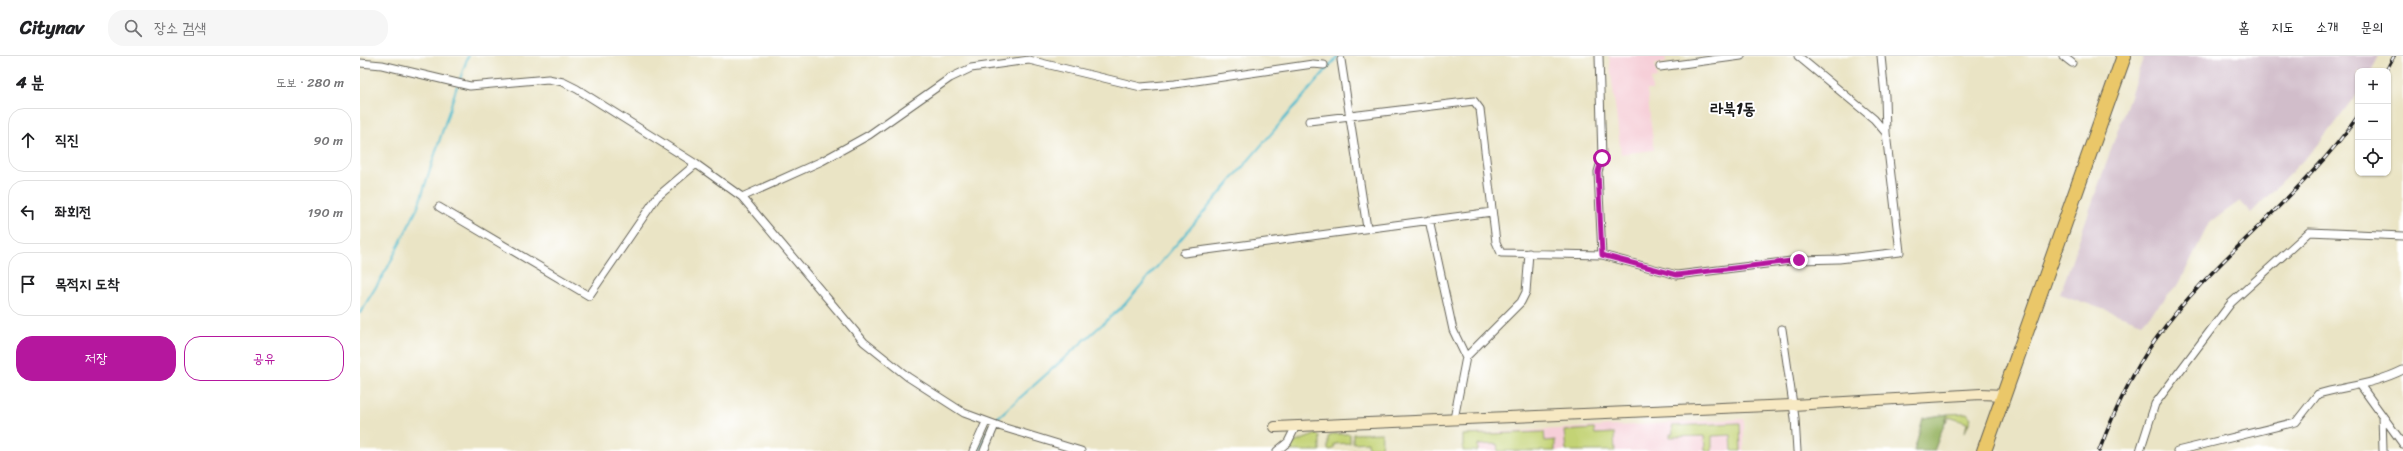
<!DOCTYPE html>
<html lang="ko">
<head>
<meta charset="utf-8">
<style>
	:root { --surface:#fff; --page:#f6f6f6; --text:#202124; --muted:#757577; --line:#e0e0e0; --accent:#b5179e }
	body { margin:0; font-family:Sriracha,"Poor Story",sans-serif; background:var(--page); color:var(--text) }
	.controls { position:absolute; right:12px; top:12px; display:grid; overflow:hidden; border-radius:8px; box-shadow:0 1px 3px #0004 }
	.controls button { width:36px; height:36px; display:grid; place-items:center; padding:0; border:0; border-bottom:1px solid var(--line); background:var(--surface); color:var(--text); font:20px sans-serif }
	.stop { position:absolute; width:12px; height:12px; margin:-9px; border:3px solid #b5179e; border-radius:50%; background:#fff }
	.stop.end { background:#b5179e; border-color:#fff; box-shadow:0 1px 4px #0008 }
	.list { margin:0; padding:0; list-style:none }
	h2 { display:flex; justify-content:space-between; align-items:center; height:52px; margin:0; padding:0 16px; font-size:17px }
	h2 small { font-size:13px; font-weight:400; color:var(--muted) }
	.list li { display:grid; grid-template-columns:26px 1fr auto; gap:12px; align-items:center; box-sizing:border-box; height:64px; margin:0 8px 8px; padding:0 8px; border:1px solid var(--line); border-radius:16px }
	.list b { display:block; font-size:15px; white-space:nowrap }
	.list em { font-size:13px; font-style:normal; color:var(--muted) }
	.actions { display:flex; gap:8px; padding:12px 16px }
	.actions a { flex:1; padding:9px 0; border:1px solid var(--accent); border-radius:16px; text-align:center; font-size:14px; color:var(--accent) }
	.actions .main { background:var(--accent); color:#fff }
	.icon { flex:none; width:22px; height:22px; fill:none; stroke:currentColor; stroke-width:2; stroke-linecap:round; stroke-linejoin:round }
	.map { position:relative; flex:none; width:2043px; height:395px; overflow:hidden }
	header { display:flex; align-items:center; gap:24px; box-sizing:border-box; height:56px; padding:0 20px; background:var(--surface); border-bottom:1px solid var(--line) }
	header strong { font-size:19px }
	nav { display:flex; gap:22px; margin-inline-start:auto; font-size:14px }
	.search { width:280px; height:36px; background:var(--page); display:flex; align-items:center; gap:10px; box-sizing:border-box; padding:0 14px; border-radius:16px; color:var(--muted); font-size:15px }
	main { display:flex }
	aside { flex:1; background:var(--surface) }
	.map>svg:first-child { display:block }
	.built { fill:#f6cfd8 }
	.industrial { fill:#d1bdca }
	.green { fill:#c3d375; stroke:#707848 }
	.forest { fill:#9ab566; stroke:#5b6841 }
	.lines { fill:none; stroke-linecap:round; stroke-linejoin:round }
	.stream { stroke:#52bcce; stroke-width:2 }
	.street-casing { stroke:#646257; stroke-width:9 }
	.secondary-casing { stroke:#646257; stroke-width:12 }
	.highway-casing { stroke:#646257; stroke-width:16 }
	.street { stroke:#fff; stroke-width:7 }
	.secondary { stroke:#f7e9c3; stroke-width:10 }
	.highway { stroke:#eac769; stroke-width:14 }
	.rail-casing { stroke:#1c1c1c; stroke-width:3.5 }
	.rail { stroke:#fff; stroke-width:2; stroke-dasharray:6; stroke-linecap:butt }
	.route { stroke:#b5179e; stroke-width:5 }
	.labels { text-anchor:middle; stroke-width:4; stroke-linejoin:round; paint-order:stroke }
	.quarter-label { font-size:16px; font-weight:bold; fill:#1c1c1c; stroke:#fff }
</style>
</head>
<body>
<header>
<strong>Citynav</strong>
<div class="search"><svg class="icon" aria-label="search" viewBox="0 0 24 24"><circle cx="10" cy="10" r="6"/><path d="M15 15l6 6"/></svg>장소 검색</div>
<nav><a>홈</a><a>지도</a><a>소개</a><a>문의</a></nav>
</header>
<main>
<aside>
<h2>4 분<small>도보 · 280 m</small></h2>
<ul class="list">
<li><svg class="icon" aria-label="ahead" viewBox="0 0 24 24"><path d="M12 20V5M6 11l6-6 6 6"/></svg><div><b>직진</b></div><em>90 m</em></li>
<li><svg class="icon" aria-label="left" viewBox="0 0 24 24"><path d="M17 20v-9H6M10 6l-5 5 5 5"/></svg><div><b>좌회전</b></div><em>190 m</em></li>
<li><svg class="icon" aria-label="arrive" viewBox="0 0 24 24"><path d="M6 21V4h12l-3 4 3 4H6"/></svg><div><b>목적지 도착</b></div></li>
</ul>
<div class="actions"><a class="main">저장</a><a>공유</a></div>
</aside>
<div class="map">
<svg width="2043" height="395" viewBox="0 0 2043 395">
	<rect width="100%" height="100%" fill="#fff"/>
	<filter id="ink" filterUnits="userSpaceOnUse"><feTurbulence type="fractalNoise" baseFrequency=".025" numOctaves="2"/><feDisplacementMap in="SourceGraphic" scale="8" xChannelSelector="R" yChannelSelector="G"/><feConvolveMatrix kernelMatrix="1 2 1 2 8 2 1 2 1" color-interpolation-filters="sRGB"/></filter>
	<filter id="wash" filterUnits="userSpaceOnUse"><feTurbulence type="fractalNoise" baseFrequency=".012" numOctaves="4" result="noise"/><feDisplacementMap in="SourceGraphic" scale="16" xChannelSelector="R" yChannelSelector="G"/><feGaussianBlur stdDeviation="0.9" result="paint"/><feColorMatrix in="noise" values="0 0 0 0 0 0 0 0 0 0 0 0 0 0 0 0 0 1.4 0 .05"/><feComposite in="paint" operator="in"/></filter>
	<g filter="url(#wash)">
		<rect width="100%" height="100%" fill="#eae4c5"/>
		<path class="built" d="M1249,0H1305L1306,7L1295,8L1297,22L1291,23L1292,34H1287L1294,94L1261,98Z
			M1384,363V395H1106L1105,381L1109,378Z"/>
		<path class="industrial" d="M1784,0H2019L2011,15H1998V36L1958,89L1891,157L1880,145L1849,167L1819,228L1782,267L1700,238Z"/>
		<path class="green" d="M1607,357L1611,362L1605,376L1607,367L1589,361L1585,367L1588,358Z
			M1380,367L1381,395H1372L1371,379L1352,380V395H1345L1344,380L1310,381V378H1313L1312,370Z
			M1234,373L1235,378L1254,377L1255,395H1206L1204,375Z
			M1184,376L1185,385L1195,384V395H1138L1137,388L1118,389V395H1103V379Z
			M1022,377L1021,395H993L1018,392H1008V386L993,387V378Z
			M957,378L960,381V395H923L936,386Z
			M972,378H990V387L974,388V393L968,394V381Z"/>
		<path class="forest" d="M1588,358L1574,395H1554L1563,362Z"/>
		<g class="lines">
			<path class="stream" d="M99,26L108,0
				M0,257L28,211L58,151L97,30
				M635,364L765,248L978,0
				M619,395L630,369"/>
		</g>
	</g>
	<g filter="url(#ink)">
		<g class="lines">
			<defs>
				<path id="street" d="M1438,0L1514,63L1526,77
					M1703,0L1712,7
					M981,4L1007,172
					M0,7L22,9L110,30L188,23L203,26L217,33L336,108L382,141L504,286L548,321L604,357L642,371L721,395
					M1300,11L1381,0
					M949,65L1114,45L1120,53L1136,186L1141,197L1242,199L1238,116L1242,102L1239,0
					M382,141L462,105L509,79L590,22L611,12L669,4L781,31L815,28L953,8L964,9
					M79,151L229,240L297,141L336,108
					M1069,164L1093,274L1106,301
					M824,197L1132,156
					M1242,199L1317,219L1439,204L1479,203L1540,196L1526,77L1525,40L1521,0
					M1422,273L1435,362L1437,395
					M2001,330L2043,388
					M2022,359L2023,395
					M1094,363L1106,301L1161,246L1166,236L1169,197
					M613,395L626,366
					M624,395L635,369
					M917,395L928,386L936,370
					M1780,395L1795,348L1871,247L1949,176L2043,180
					M1817,395L1936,366L1958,338C1987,330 2015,328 2043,314"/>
				<path id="secondary" d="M915,371L1433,349L1621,338L1644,339"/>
				<path id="highway" d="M1624,395L1764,0"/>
			</defs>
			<use href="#street" class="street-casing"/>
			<use href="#secondary" class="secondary-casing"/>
			<use href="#highway" class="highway-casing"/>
			<use href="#street" class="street"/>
			<use href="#secondary" class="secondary"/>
			<use href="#highway" class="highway"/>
			<defs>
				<path id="rail" d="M2026,15L2034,0
					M1739,395C1754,356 1771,318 1795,284C1853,202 1940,143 1998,60"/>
			</defs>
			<use href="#rail" class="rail-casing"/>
			<use href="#rail" class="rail"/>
		</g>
	</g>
	<g class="lines" filter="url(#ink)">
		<path class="route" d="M1242,102L1238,116L1242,199L1317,219L1439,204"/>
	</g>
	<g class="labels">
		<g class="quarter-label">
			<text x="1373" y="58">라북1동</text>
		</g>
	</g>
</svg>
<div class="controls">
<button>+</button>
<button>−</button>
<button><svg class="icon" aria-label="locate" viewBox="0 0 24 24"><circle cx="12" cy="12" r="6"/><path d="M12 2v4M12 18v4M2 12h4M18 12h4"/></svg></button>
</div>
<div class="stop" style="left:1242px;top:102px"></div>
<div class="stop end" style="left:1439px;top:204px"></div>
</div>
</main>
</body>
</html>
